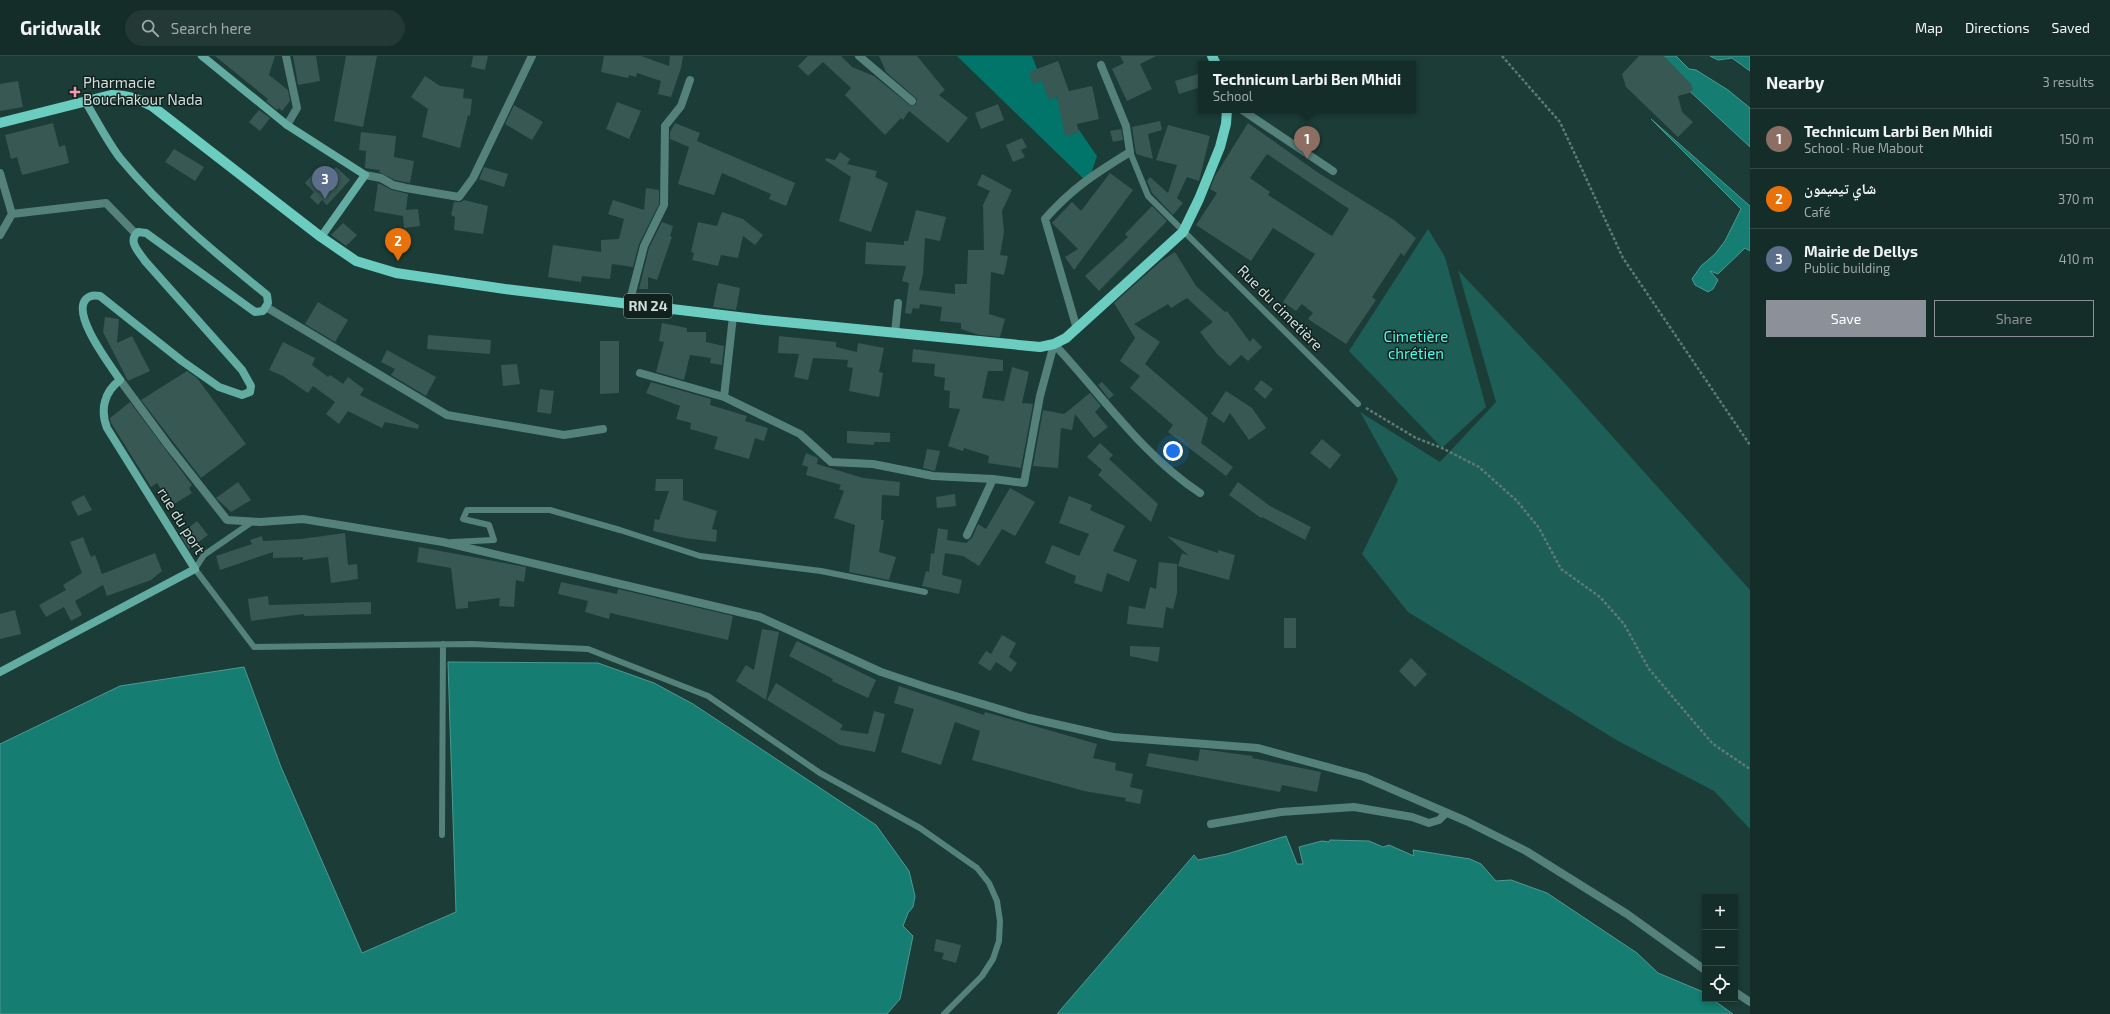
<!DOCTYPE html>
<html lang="en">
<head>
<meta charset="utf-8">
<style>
	:root { --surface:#152d29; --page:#223935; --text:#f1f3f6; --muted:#9da8a8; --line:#344946; --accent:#8c9099 }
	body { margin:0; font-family:"Exo 2","Noto Naskh Arabic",sans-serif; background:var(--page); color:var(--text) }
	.controls { position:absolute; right:12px; bottom:12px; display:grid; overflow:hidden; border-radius:0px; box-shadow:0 2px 6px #0003 }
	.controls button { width:36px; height:36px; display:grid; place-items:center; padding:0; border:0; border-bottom:1px solid var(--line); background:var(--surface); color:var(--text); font:20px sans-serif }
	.you { position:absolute; left:1173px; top:395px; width:14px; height:14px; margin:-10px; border:3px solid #fff; border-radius:50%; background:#1a73e8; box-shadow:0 0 0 6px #1a73e833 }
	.badge { display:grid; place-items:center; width:26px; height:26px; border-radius:50%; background:var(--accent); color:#fff; font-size:13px; font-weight:700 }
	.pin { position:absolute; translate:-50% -33px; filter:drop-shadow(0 1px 2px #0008) }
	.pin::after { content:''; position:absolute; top:21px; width:14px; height:12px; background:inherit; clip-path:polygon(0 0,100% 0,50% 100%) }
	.popup { position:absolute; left:1198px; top:5px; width:218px; height:52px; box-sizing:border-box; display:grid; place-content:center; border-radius:0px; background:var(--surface); filter:drop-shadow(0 1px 3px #0005); font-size:13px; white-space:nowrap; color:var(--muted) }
	.popup b { font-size:15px; color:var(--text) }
	.popup::after { content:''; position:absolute; left:50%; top:100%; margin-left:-8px; border:8px solid transparent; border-top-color:var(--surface) }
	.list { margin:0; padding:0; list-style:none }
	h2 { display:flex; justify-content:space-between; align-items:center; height:52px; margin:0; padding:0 16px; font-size:17px }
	h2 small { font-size:13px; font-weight:400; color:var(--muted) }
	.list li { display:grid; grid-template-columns:26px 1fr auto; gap:12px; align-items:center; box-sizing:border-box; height:60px; padding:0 16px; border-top:1px solid var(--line) }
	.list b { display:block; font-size:15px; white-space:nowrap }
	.list p { margin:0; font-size:13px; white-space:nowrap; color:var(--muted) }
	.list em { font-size:13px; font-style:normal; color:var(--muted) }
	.actions { display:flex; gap:8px; padding:12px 16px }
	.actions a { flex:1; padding:9px 0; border:1px solid var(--accent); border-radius:0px; text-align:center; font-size:14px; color:var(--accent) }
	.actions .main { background:var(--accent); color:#fff }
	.icon { flex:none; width:22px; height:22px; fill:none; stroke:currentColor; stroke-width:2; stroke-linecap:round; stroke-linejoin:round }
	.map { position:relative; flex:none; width:1750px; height:958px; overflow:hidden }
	header { display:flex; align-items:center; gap:24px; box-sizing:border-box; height:56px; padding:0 20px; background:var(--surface); border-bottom:1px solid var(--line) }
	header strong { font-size:19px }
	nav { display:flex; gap:22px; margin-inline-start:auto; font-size:14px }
	.search { width:280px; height:36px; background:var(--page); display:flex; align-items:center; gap:10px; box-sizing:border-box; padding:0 14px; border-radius:22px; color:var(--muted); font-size:15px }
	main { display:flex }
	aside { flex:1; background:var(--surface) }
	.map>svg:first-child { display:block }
	.green { fill:#1d5e56 }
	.forest { fill:#01756a }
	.water { fill:#157d72; stroke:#4c9a92 }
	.building { fill:#385853; fill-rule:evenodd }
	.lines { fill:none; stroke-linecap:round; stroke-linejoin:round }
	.path { stroke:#5f7a76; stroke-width:2.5; stroke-dasharray:3 2; stroke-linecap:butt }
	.lane { stroke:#55817b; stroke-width:6 }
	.street { stroke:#55817b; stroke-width:8 }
	.secondary { stroke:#62aca2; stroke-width:8 }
	.primary { stroke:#6bcdc0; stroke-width:10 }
	.poi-dot { fill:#f29aaf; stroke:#12201e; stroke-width:1.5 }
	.labels { text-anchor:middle; stroke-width:3; stroke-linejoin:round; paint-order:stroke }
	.shield { fill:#12201e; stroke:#96a6a3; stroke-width:1 }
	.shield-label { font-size:14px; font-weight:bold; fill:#cedfdc }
	.poi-label { font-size:15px; fill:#cedfdc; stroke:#12201e; text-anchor:start }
	.street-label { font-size:15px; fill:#cedfdc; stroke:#12201e }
	.park-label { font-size:15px; fill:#4efbe8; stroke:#12201e }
</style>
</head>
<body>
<header>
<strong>Gridwalk</strong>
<div class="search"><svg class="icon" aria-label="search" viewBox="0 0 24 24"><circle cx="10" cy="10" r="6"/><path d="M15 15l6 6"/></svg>Search here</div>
<nav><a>Map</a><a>Directions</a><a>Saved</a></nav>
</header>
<main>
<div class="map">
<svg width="1750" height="958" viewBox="0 0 1750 958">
	<rect width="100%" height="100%" fill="#1c3c37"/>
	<path class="green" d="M1428,173L1445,201L1486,351L1442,392L1349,295Z
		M1458,214L1560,322L1750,534V773L1714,735L1618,685L1408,556L1362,498L1398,424L1360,356L1440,406L1496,346Z"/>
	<path class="forest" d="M957,0H1032L1038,15L1097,100L1088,127Z"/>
	<path class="water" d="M1654,0H1676L1689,13L1696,14L1728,34L1750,52V91L1669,16Z
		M1710,0H1750V15L1732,2L1718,4Z
		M1651,63L1750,150V195L1745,192L1718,218L1710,215L1718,224L1713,233L1708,236L1695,229L1692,223L1701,210L1715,198L1725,185L1741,153Z
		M448,606L598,607L654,627L693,648L876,769L909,815L915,840L913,851L908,857L903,870L913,880L900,943L887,958H0V688L120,630L244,611L281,711L362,897L456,856Z
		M1286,780L1297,808H1303L1299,791L1322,785L1329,786L1330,784L1369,785L1383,791L1389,789L1414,800L1413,794L1470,803L1481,808L1496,825L1511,824L1547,837L1637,897L1658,917L1701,935L1705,938V943H1712L1733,958H1057L1194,799L1198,804L1227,798Z"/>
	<path class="building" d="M215,0H275L269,19L288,34L290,45L282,55L279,52L277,54L266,45L268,43Z
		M293,0H316L320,25L298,29Z
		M346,0H377L363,71L334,65Z
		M473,0H488L485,14L471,11Z
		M604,0H641L669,10L670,0H683L681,12L671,41L658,38L661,25L637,17L636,21L629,19L628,22L601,16Z
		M808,0H841L852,11L874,20L911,50L916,48L917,43L886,16L879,0H917L945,34L939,39L968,62L948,87L909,55L903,64L901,62L885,79L845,39L851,32L823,6L808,20L798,10Z
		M1120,0H1156L1140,8L1152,33L1127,45L1112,13L1124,7Z
		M1639,0H1664L1691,28L1693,33L1689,37L1678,40L1682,56L1693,66L1678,81L1626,31L1622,18Z
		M1058,5L1069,35L1092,30L1099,63L1077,68L1079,77L1065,80L1057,41L1049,44L1042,25L1033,28L1029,16Z
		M1201,17V31L1179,38L1175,25Z
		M425,20L440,30L464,33L463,42L472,43L470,60L468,59L460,92L422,81L428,53L411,41Z
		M18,25L23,51L0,55V28Z
		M617,46L641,55L629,83L606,73Z
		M998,48L1004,64L981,73L975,57Z
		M514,49L543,66L532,84L505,68Z
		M259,54L270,62L260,75L249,66Z
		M1160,65L1162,74L1148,78L1153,103L1136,98L1132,71Z
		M53,67L59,91L65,89L69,107L22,119L17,101L11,103L5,79Z
		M675,67L700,77L697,85L795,127L786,150L769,143L771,138L722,117L714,139L678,128L689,91L670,83V76Z
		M1248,67L1317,116L1394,164L1416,182L1404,200L1401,197L1372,241L1376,244L1346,288L1308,263L1313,257L1302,248L1296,255L1283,246L1315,198L1273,172L1251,205L1196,169L1217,137L1210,133L1215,120ZM1267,98L1349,153L1332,180L1268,139L1270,136L1250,122Z
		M1168,69L1210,80L1199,125L1187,121L1177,142L1183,147L1173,159L1152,137L1147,125L1150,121L1168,137L1177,109L1156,104Z
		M1121,73L1123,84L1113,86L1110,75Z
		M361,76L396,80L394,101L414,105L410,127L395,124L379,116L380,114L365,112L366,95L359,94Z
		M1022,82L1027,91L1021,94L1025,101L1013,106L1006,89Z
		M174,93L204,111L195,125L165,106Z
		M840,96L850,103L847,108L877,115L875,121L888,127L871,176L839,165L851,121L825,104L826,102L835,104Z
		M336,111L350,124L327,149L322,144L318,149L310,141L314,136L305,127L318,112L328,120Z
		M484,111L508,118L504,131L479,123Z
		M1110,117L1133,134L1074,214L1065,201L1078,193L1052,167L1072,146L1081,155Z
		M982,118L1012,134L1002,155L1004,176L1000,199L1008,200L1004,219L991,216L989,258L1005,263L1000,281L979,279L961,273V267L940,265L942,251L920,248L919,253L913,252L911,258L905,257L909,227L902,225L906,210L865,208L866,186L904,189V185H908L916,154L946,161L940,185L925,182L923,218L919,234L955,238V228H967L968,194H984L983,149L990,135L977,129Z
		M378,127L392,134L408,138L406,154L418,153L420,170L404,172L403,160L374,155Z
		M646,132L659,134V148L639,188L633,211L612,208L610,223L582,220L581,226L548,221L553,189L601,196V184L619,183L624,163L608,158L613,144L644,154Z
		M464,144L488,150L483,178L454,174L455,161L451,159L454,146H461Z
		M1152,150L1167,165L1099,235L1085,220L1128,181L1125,178Z
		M722,156L743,163L763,179L755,189L743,180L738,202L721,199L718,210L692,204L694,197L691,196L698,166L717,170Z
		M662,166L673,170L670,180L672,181L657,224L648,221V233H639L649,192Z
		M343,167L357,179L346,190L331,179Z
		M1175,196L1196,230L1225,256L1227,255L1250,286L1253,282L1262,291L1248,305L1241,299L1230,310L1217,298L1200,276L1213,266L1187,242L1171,252L1168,248L1134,268L1160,286L1145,308L1208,362L1201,387L1233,411L1226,420L1168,376L1173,369L1130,332L1140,320L1120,305L1135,282L1114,247L1161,205Z
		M718,227L740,232L736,254L713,251Z
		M318,246L348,264L335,286L305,268Z
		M105,261L119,263L117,287L132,280L150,315L128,325L103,276Z
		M662,267L687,272V276H706V286L724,290L722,309L710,307L711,302L690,299L684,324L656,316L664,286L659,285Z
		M428,279L491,284L490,298L427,293Z
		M779,280L836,286V291L857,296L858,287L884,292L879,316L883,317L879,341L849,335L853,312L847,311L848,304L813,302L808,324L794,321L799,298L778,297Z
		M600,285H619V337L600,338Z
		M283,286L315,302L312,309L328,321L330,319L343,328L348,321L364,333L360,339L419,369L418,373L385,366L382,372L348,355L339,368L326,358L335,346L313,330L308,337L283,320L269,314Z
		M913,293L1003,304V315H988L982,342L1004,345L1012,311L1029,316L1022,347L1033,348L1021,412L988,407L989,400L964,392L963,395L948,390L960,353L949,352L950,335L944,334L945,322L934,320L935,308L912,306Z
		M387,294L436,321L426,340L391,319L395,313L381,306Z
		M517,308L520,328L503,330L501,309Z
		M187,315L197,322L246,388L201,422L141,344Z
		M1261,324L1273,333L1265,343L1254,333Z
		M651,326L711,343L710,349L747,360L745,365L768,372L764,385L755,382L749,403L714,393L718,381L690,373L691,367L676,363L680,350L646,337Z
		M1102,326L1114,339L1109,343L1098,329Z
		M540,333L554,335L551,358L537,356Z
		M1226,335L1252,352L1266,372L1249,384L1230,357L1224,367L1211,358Z
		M1090,337L1101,350L1095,356L1108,371L1094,382L1075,358L1072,374L1061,372L1058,412L1033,410L1043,354L1064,358Z
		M130,346L192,429L189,432L192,437L171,450L157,427L151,431L111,367L110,362Z
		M847,375L890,377V386H874V389L847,387Z
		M1322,383L1341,399L1330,413L1310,397Z
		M1100,387L1113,399L1109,403L1158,448L1151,466L1098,419L1102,414L1087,401Z
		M927,393L940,395L935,415L923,412Z
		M806,397L818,402L817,408L863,422L900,426L899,440L882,439L881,464H884L879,496L896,501L889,524L849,516L855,469L834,462L844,435L839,433L841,429L806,419L808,411L802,409Z
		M656,423H683V444L717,455L712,473L717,474L716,486L685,482L653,475L655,463L659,464L669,435H655Z
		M238,426L251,444L231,456L216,442Z
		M1238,426L1270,450L1311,471L1305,484L1262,461L1261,462L1229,439Z
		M1010,432L1035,446L1015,480L1002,473L979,510L963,500L945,497L942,519L962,524L959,538L922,530L926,515L929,516L931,497L934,498L938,472L948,474L947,484L966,487L972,482L978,468L986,473Z
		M955,438L956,450L937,452L936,441Z
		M84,439L92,454L78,460L71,446Z
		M1069,440L1092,449L1090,454L1125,470L1113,495L1137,504L1129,526L1107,517L1102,536L1074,527L1076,520L1045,507L1052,489L1079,500L1089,478L1059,467Z
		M197,465L208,479L189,493L180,479Z
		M345,477L348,509L357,508L358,523L331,527L328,501L303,504V501L273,502V496L220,514L216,500L252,488L250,484L262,480L263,485L301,483Z
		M1167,480L1218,497V494L1235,499L1229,524L1178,510L1182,497L1189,500Z
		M83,481L91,501L95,499L102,518L155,497L162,515L151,524L107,540L103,529L75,545L82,559L71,565L64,551L46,561L39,549L66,534L63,529L82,517L70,486Z
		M419,491L526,511L524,526L516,524L514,551L499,550L500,542L468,546V552L456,553L451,512L417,506Z
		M1159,506L1177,508V537L1173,553L1166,551L1163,572L1127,568L1129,550L1145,553L1150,531L1156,533Z
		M561,526L617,538L618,533L733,560L728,584L610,557L609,563L585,556L588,545L558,538Z
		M268,540L269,549L371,546V558L304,560V558L251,565L248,543Z
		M15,554L21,578L0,583V558Z
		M1284,562H1296V592H1284Z
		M762,573L779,576L766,644L736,625L746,609L754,614Z
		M1002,579L1016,587L1009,601L1017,607L1011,616L996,606L990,615L978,607L986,595L991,598Z
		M797,585L876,624L868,642L832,625L833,623L789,600Z
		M1130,590L1160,591L1158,606L1130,600Z
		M1411,602L1427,618L1415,631L1399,615Z
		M776,627L843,669L840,674L868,678L874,655L885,658L875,696L840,689L767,644Z
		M899,630L984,659L985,656L1097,688L1093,702L1116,707L1115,714L1133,718L1130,731L1143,734L1140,748L1125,745L1126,742L1084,735L972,704L980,675L955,666L941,709L901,696L914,653L894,647Z
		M1200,693L1253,700L1252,702L1321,716L1317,736L1282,729L1280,736L1146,710L1149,697L1198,705Z
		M936,883L961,889L956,907L942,903L944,897L934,895Z"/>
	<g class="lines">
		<path class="path" d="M1502,0L1560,66L1623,202L1750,389
			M1366,352L1416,382L1442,392L1479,411L1517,445L1539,472L1561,513L1600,541L1624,568L1649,613L1688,659L1713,688L1750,713"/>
		<path class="lane" d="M1130,96L1148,140L1358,348
			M252,466L204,499L195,513L254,591L472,588L588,593L708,640L820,717L920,772L977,812L989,827L997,845L1000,865L999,885L993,903L982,920L944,958
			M452,486L494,484L489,469L463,463L467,454H550L620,474L700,500L821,515L925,536
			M442,779L443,588"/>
		<path class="street" d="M286,0L297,52L287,69
			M859,0L912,45
			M1242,54L1333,115
			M0,117L12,158L0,179
			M365,119L381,122L393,129L406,132L459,141L473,122L532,0
			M12,158L106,147L136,178
			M629,248L644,190L664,149L665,70L681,50L690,24
			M266,251L447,359L564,379L603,373
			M733,260L724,341L800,378L831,406L873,408L933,420L993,423
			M1077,273L1045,163C1072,132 1096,117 1130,96L1126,70L1101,9
			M895,277L898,247
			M1054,288C1101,338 1142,399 1200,437
			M640,317L724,341
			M120,324L168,389L227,464L260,466L303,463L443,486L760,561L881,616L929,632L1029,662L1113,681L1258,692L1364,721L1466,765L1526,795L1627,858L1705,914
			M967,479L993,423L1024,427L1040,340L1054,288
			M1211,768L1281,756L1354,751L1412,761L1429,767L1439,764L1446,757
			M1735,936L1750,946"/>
		<path class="secondary" d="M202,0L287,69L365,119L321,181
			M0,616L195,513L107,372C100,354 104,336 120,324C111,310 71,259 86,243C90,239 95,239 100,240L182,305L219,331L242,339L250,336L251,330L242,314L145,205C139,196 127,185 138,176L146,177L255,256L263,255L268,247L267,239C214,196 163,154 120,102C107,85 96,63 85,45"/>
		<path class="primary" d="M1212,0L1216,8
			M0,67L111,39C127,39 138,43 152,50L321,181L356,205L396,217L505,233L764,264L1040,291L1054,288L1066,282L1183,176L1199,143L1220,91L1226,68L1227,54"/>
	</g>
	<path class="poi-dot" d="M73 30h4v4h4v4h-4v4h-4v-4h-4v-4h4z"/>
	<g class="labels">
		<rect class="shield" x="624" y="238" width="48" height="24" rx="3"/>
		<g class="shield-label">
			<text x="648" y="255">RN 24</text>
		</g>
		<g class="poi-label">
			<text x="83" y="32">Pharmacie<tspan x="83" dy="17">Bouchakour Nada</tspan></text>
		</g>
		<g class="street-label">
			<text transform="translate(1280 252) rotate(45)" y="5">Rue du cimetière</text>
			<text transform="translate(181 465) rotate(58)" y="5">rue du port</text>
		</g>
		<g class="park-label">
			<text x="1416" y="286">Cimetière<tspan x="1416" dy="17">chrétien</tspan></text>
		</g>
	</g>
</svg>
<div class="controls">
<button>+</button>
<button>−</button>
<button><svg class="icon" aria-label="locate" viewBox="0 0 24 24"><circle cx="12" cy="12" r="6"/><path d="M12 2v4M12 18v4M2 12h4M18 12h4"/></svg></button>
</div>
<div class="you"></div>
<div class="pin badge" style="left:1307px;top:103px;background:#8d6e63">1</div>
<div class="popup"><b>Technicum Larbi Ben Mhidi</b>School</div>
<div class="pin badge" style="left:398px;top:205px;background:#e8710a">2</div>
<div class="pin badge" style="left:325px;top:143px;background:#5c6f8a">3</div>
</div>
<aside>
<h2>Nearby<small>3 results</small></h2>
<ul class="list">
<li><span class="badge" style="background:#8d6e63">1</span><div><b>Technicum Larbi Ben Mhidi</b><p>School · Rue Mabout</p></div><em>150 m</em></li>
<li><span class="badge" style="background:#e8710a">2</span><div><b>شاي تيميمون</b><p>Café</p></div><em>370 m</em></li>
<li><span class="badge" style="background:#5c6f8a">3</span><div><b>Mairie de Dellys</b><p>Public building</p></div><em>410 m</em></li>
</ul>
<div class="actions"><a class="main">Save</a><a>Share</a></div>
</aside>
</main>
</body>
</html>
